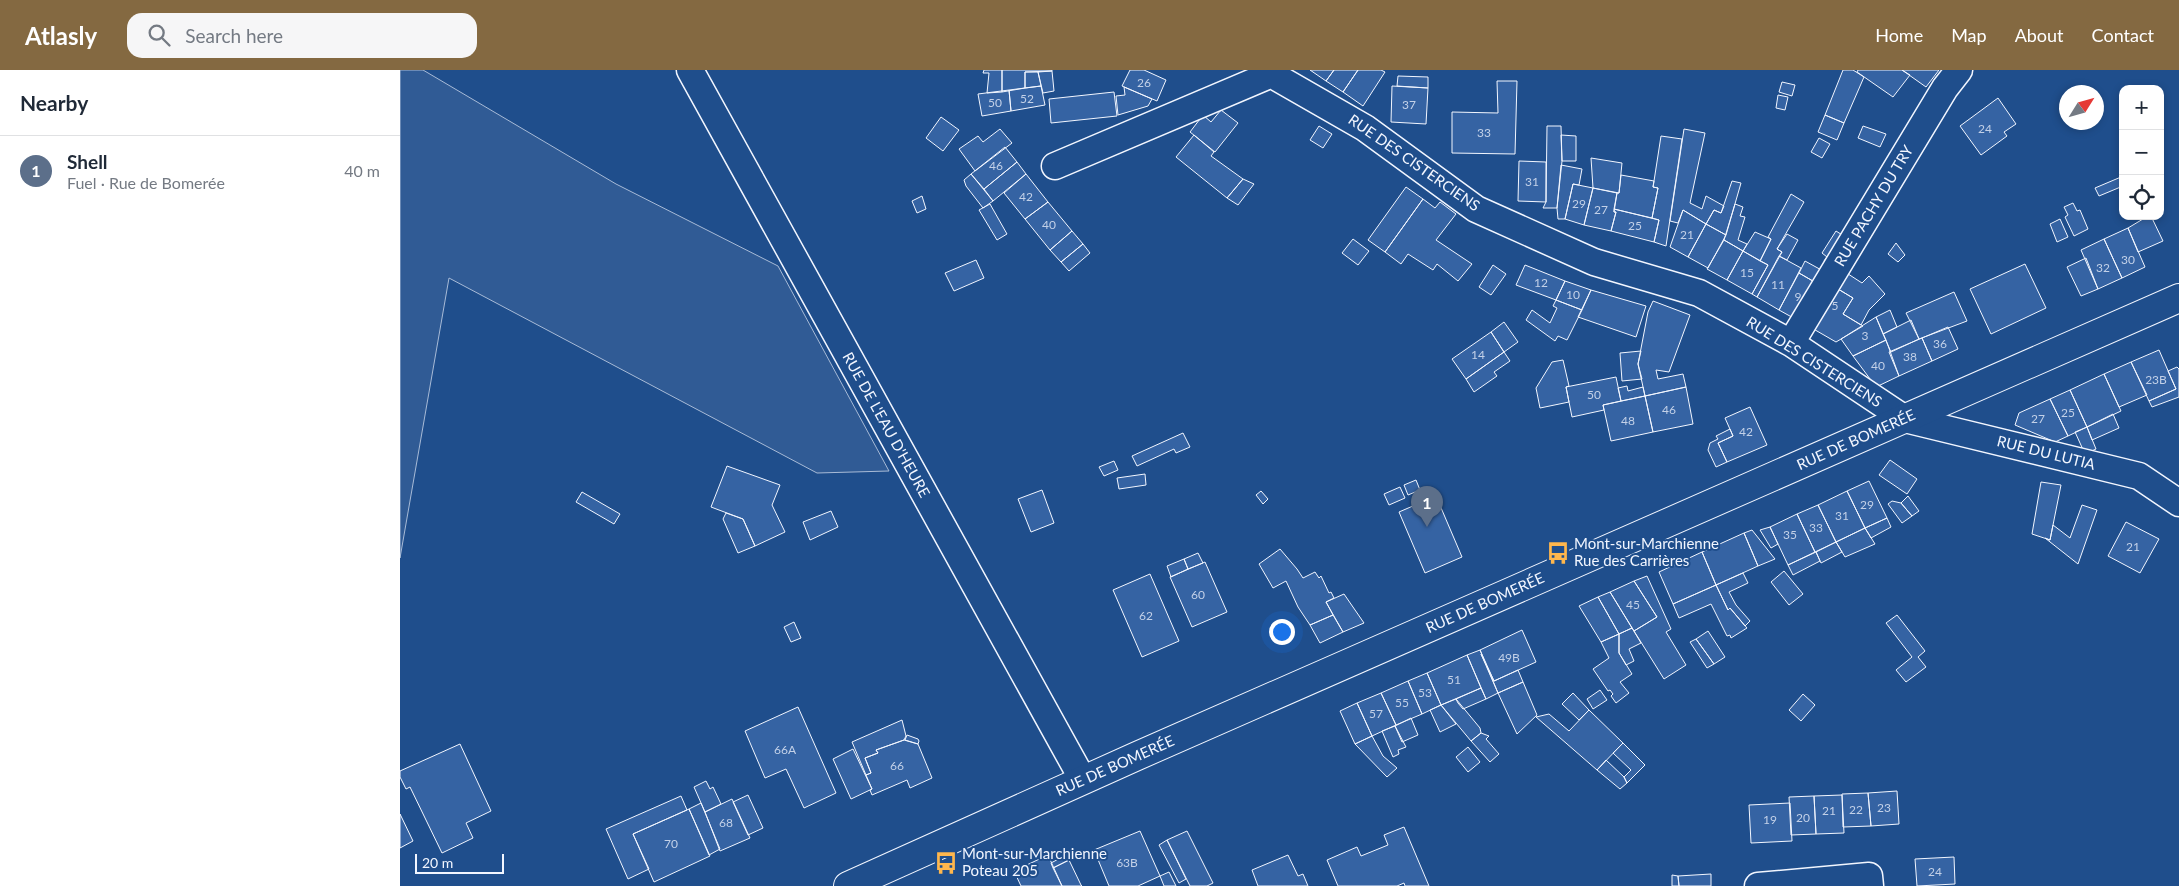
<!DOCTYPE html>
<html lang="en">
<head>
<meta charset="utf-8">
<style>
	:root { --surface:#fff; --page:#f6f6f7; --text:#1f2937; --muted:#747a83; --line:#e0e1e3; --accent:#846941 }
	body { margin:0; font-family:Lato,sans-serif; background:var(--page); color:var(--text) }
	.controls { position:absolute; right:15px; top:15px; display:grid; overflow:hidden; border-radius:10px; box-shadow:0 2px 8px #0003 }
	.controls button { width:45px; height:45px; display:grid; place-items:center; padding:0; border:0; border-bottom:1px solid var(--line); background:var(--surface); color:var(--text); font:25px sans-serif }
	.compass { position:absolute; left:1659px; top:15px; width:45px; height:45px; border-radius:50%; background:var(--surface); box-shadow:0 2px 8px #0003; rotate:53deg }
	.scale { position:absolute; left:15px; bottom:12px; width:89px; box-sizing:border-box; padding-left:5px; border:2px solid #f2f6ff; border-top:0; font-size:14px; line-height:18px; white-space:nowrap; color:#f2f6ff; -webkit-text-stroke:4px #1f4e8c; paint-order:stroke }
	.you { position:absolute; left:881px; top:561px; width:18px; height:18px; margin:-12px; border:4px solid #fff; border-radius:50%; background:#1a73e8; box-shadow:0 0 0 8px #1a73e833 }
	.badge { display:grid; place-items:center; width:32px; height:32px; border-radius:50%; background:var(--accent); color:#fff; font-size:16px; font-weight:700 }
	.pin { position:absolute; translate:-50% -41px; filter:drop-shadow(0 1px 2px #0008) }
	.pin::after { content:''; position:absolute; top:26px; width:18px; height:15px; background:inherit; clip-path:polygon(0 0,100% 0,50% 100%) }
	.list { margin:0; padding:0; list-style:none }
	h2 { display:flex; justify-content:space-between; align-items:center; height:65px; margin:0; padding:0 20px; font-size:21px }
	h2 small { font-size:16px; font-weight:400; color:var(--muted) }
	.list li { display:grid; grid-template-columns:32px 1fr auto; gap:15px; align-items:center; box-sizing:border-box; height:70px; padding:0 20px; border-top:1px solid var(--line) }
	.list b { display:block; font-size:19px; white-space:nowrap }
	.list p { margin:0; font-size:16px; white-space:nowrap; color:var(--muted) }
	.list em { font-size:16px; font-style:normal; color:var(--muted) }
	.icon { flex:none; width:28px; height:28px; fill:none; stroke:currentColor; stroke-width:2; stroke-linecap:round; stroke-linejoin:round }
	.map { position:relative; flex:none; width:1779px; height:816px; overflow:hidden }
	header { display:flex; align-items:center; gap:30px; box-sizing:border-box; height:70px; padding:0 25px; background:var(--accent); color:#fff }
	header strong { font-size:24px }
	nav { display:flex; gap:28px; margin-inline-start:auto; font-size:18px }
	.search { width:350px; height:45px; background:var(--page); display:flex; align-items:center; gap:12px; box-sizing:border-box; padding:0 18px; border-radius:15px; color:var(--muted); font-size:19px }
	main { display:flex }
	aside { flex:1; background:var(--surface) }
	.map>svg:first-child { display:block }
	.built { fill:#305b95; stroke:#a8bbd7 }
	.building { fill:#3563a3; stroke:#f2f6ff }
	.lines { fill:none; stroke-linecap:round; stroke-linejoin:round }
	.minor-casing { stroke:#f2f6ff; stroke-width:29 }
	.primary-casing { stroke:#f2f6ff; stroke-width:30 }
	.minor { stroke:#1f4e8c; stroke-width:26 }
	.primary { stroke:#1f4e8c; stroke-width:28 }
	.labels { text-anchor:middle; stroke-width:4; stroke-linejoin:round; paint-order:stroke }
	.number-label { font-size:12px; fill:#c3d1e8 }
	.street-label { font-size:15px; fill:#f2f6ff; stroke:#1f4e8c }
	.poi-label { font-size:15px; fill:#f2f6ff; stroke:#1f4e8c; text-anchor:start }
</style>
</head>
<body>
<header>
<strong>Atlasly</strong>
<div class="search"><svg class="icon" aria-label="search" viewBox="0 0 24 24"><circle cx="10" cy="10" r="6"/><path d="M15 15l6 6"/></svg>Search here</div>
<nav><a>Home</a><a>Map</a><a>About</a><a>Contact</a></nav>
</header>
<main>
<aside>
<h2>Nearby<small></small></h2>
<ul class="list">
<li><span class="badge" style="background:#5c6f8a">1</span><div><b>Shell</b><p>Fuel · Rue de Bomerée</p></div><em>40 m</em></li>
</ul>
</aside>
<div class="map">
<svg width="1779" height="816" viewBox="0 0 1779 816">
	<rect width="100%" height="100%" fill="#1f4e8c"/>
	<path class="built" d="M0,0H23L216,114L378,196L489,401L417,403L49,208L0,488Z"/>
	<path class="building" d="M584,0H602V22L587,23L589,3H583Z
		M602,0H652V1L625,2V18L602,22Z
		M730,0H744L766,10L757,31L722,16Z
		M910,0H934L926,11Z
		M934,0H958L943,22L926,11Z
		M958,0H981L985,2L963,36L943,22Z
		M1443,0H1453L1464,7L1444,53L1425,45Z
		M1458,0H1502L1510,5L1493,27L1457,2Z
		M1502,0H1539L1526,17Z
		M652,1L654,21L643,23L638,2Z
		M625,2H638L641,16L625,18Z
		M998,6L1028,7V18L997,16Z
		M1097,11H1117L1115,84L1052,83V42L1098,43Z
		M1382,12L1395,15L1392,26L1379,22Z
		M641,16L645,35L611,41L609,20Z
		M992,16L1028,18L1026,54L991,52Z
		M724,17L752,29L748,36L718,45L716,26L725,25Z
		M609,20L611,41L582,46L578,24Z
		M714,22L717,46L651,53L649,29Z
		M1378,25L1388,27L1385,40L1376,38Z
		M1598,28L1616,54L1604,62L1607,66L1581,85L1560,56Z
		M821,40L838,53L815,82L790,62L803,45L811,52Z
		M1425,45L1444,53L1437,70L1418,62Z
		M541,47L559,60L543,81L526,68Z
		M919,56L932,64L923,78L910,70Z
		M1147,56H1161L1162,91L1157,138H1143L1146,132Z
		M1463,56L1486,64L1480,77L1458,68Z
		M600,59L612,73L575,101L559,79L578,66L583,72Z
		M1284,59L1305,63L1290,133L1302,139L1306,126L1324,136L1321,143L1314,140L1306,154L1283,140L1278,153L1270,151Z
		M794,65L814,82L811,86L843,109L827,128L776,87Z
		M1161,65L1176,66V91H1162Z
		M1261,66L1282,69L1266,176L1254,172L1259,150L1252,148L1258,118L1253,117L1254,111Z
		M1419,68L1430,74L1422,88L1411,82Z
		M605,77L617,92L584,119L571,104Z
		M1191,88L1222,93L1219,123L1193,118Z
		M1119,91L1146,92V132L1118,131Z
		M617,92L626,104L593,131L584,119Z
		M1161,95L1182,99L1179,115L1173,114L1165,149H1158L1157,138Z
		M571,104L593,131L583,138L566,116L564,110Z
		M626,104L648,132L625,149L604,123Z
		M1221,105L1254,111L1253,117L1258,118L1252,148L1214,139L1217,123H1219Z
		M1721,107L1723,116L1699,126L1695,118Z
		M843,109L854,114L838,135L827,128Z
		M1332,111L1341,113L1326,165L1306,154L1314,140L1321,143Z
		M1173,114L1193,118L1184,155L1165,149Z
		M1006,117L1023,129L985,182L968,170Z
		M1193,118L1217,123L1214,142H1216L1211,161L1184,155Z
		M1391,124L1404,132L1377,179L1382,182L1357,227L1352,224L1368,195L1360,191L1371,169L1368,167Z
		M522,126L526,139L517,143L512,131Z
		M1023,129L1035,138L1040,132L1056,144L1036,170L1072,194L1058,211L1037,194L1033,200L1008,184L1001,194L985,182Z
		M648,132L672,161L650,180L625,149Z
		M1673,133L1677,141L1680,140L1688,159L1674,166L1665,147L1668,145L1664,137Z
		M590,134L607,164L597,170L579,140Z
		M1335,134L1343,137L1340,146L1345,147L1338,170L1347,174L1343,181L1324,170Z
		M1214,139L1259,150L1254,172L1211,161L1216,142H1214Z
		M1283,140L1306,154L1288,187L1270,177Z
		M1748,146H1751L1763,171L1738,182L1728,158Z
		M1660,149L1668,167L1657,172L1650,154Z
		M1306,154L1326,165L1308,198L1288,187Z
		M1728,158L1745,197L1722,208L1704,169Z
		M672,161L683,174L661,192L650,180Z
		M1436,161L1447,168L1430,195L1424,191L1427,187L1422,183Z
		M1355,162L1371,169L1360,191L1343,181Z
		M1387,164L1398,170L1387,190L1379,186L1382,182L1377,179Z
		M953,169L969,181L958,195L942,183Z
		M1704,169L1722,208L1698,219L1681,180Z
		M1324,170L1343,181L1327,210L1307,199Z
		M1496,173L1505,185L1498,192L1488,184Z
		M683,174L690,183L669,201L661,192Z
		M1343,181L1368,195L1352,224L1327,210Z
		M1379,186L1401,198L1379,240L1357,227Z
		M1686,188L1698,219L1681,226L1667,197Z
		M576,190L584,208L554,221L545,203Z
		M1405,191L1425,202L1418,214L1399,203Z
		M1625,194L1646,238L1591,264L1570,219Z
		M1093,195L1106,204L1091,225L1079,217Z
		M1125,195L1165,211L1156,230L1116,215Z
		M1442,200L1462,213L1469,206L1485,224L1469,240L1461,255L1443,244L1453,228L1433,216Z
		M1399,203L1418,214L1397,250L1379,240Z
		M1165,211L1191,220L1182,240L1156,230Z
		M1433,216L1453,228L1443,244L1463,256L1436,272L1410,257Z
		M1191,220L1246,236L1236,267L1178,247Z
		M1554,222L1567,251L1519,269L1506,243Z
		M1156,230L1182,240L1167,270L1158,266L1155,271L1126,250L1132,240L1150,253L1157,238L1153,236Z
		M1253,231L1290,245L1269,302L1256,300L1258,309L1283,304L1286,317L1245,326L1238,294L1248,242Z
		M1490,240L1497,257L1483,264L1476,247Z
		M1476,247L1486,270L1453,286L1441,269Z
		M1511,250L1519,269L1491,282L1483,264Z
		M1104,252L1118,272L1104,282L1091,262Z
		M1548,257L1558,279L1532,291L1522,268Z
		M1091,262L1104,282L1066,309L1052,289Z
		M1522,268L1532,291L1499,306L1489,282Z
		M1486,270L1499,306L1476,317L1453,286Z
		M1759,280L1776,319L1749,331L1731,292Z
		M1241,281L1238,294L1242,309L1222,311L1220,283Z
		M1104,282L1110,291L1094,302L1097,306L1074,322L1066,309Z
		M1163,290L1169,316L1166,317L1169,332L1140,338L1136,318L1152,292Z
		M1731,292L1747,325L1719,337L1704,304Z
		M1777,297L1779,299V327L1752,337L1749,331L1776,319L1768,301Z
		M1704,304L1721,341L1687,357L1670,320Z
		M1216,307L1221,331L1203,335L1204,340L1172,347L1166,317Z
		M1227,316L1228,321L1243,317L1245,326L1221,331L1218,318Z
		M1286,317L1293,354L1253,362L1245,326Z
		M1670,320L1687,357L1668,366L1650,329Z
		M1245,326L1253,362L1211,371L1203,335Z
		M1650,329L1668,366L1655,372L1615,355L1619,343Z
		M1350,337L1367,375L1327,392L1318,373L1333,366L1325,348Z
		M1713,344L1719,358L1692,370L1687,357Z
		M1687,357L1696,379L1685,384L1675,362Z
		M1330,359L1333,366L1318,373L1327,392L1316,397L1308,380L1310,373L1318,369L1316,366Z
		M783,363L790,377L776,383L774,379L737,396L732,386Z
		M1490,390L1517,409L1507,424L1479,405Z
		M714,391L718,400L704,406L699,397Z
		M327,396L380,415L372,435L385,462L355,476L343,449L311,437Z
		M745,404L746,415L719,419L717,408Z
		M1016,410L1020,420L1008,425L1004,415Z
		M1469,411L1487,448L1465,458L1447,421Z
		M1641,412L1661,415L1650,470L1632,464Z
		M1000,417L1005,428L989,435L984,424Z
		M642,420L654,453L631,462L618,429Z
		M861,421L868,429L863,434L856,425Z
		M1447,421L1465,458L1436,472L1418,435Z
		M182,422L220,444L214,454L176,432Z
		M1036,426L1062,487L1025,503L999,442Z
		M1508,426L1519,441L1512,446L1501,433Z
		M1492,431L1501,433L1512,446L1502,453L1488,434Z
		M1418,435L1436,472L1415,482L1397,444Z
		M1682,435L1697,440L1678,494L1645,468L1650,470L1653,455L1670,468Z
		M431,441L438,457L410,470L403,452Z
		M326,443L343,449L355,476L338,483L323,449Z
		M1397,444L1415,482L1388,495L1370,457Z
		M1487,448L1491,457L1471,468L1465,458Z
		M1726,452L1759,469L1740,503L1708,486Z
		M1370,457L1378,474L1371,478L1360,460Z
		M1465,458L1475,474L1445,487L1436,472Z
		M1352,460L1375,489L1358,496L1344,463Z
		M1344,463L1358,496L1316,515L1302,482Z
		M1436,472L1442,482L1421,493L1416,482Z
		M880,479L897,499L903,508L915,502L919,508L921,506L929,523L931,522L934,528L926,532L933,545L910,555L898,537L886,511L873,518L859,494Z
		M1302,482L1316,515L1273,534L1259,502Z
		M1416,482L1420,491L1393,505L1388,495Z
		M798,483L803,493L788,499L784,489Z
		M784,489L788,499L771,507L767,496Z
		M805,492L827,542L792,557L770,507Z
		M1384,501L1403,524L1389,535L1371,512Z
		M1343,503L1348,513L1329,522L1336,535L1350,551L1345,556L1330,538L1328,540L1316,515Z
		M750,504L779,571L742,587L713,520Z
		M1247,506L1271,559L1266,562L1286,595L1264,609L1234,561L1257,547L1234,511Z
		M1234,511L1257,547L1234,561L1210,522Z
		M1316,515L1328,540L1330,538L1347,558L1331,568L1330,565L1327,566L1311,534L1279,548L1273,534Z
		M1210,522L1232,558L1219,564L1198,527Z
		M944,524L964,553L943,562L926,532Z
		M1198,527L1219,564L1201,572L1179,536Z
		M933,545L943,562L920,573L910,555Z
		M1497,545L1525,581L1518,587L1526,597L1506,612L1496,600L1512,587L1486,553Z
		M394,552L401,568L391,572L384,557Z
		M1232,558L1241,573L1229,579L1234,591L1226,595L1219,583V564Z
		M1122,560L1136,592L1094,611L1080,580Z
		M1308,561L1325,587L1314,594L1296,569Z
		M1219,564V583L1232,604L1220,612L1229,623L1216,633L1211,626L1213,624L1210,620L1208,621L1193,599L1209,588L1201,572Z
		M1296,569L1314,594L1307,598L1290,572Z
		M1080,580L1098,623L1086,629L1067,585Z
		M1081,584L1094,611L1118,600L1123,612L1098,623Z
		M1067,585L1081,618L1041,635L1027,603Z
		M1027,603L1041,635L1022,644L1008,611Z
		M1008,611L1022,644L996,655L981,623Z
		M1123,612L1137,645L1117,664L1098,623Z
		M1081,618L1086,629L1063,639L1058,633L1056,629Z
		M1200,620L1207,630L1193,639L1187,629Z
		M981,623L996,655L972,666L957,633Z
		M1173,623L1189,640L1179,650L1162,634Z
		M1403,624L1415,635L1401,651L1389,640Z
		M1056,629L1080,658L1081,663L1071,671L1041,635Z
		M957,633L972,666L955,674L940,641Z
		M1041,635L1056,654L1040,662L1030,640Z
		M398,637L436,723L404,738L386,699L365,708L345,661Z
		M1189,640L1223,673L1197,700L1136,647L1149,644L1169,661Z
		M1011,648L1018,665L1002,672L995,656Z
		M502,650L506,666L504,670L476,680L478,683L465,688L471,703L466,705L452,672Z
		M995,656L1006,677L998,680L999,684L993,687L982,661Z
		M1081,663L1089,666L1086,669L1099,684L1090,692L1071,671Z
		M507,665L518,669L519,671L518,674L505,670Z
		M972,666L983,686L997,698L987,707L955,674Z
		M504,670L518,674L532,708L510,718L507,710L472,725L470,720L472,719L466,705L471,703L465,688L478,683L476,680Z
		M1223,673L1245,695L1227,713L1224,707L1231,700L1213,683Z
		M60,674L91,741L66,753L73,768L42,783L10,717L6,719L0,707V701Z
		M1068,677L1080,692L1068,702L1056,687Z
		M453,679L472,719L451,729L433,689Z
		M1206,690L1224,707L1227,713L1220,719L1197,700Z
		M306,711L310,719L313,717L321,734L305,742L294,717Z
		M1497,721L1499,754L1471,756L1468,723Z
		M1468,723L1471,756L1443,757L1442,724Z
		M348,725L363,758L348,765L333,732Z
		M1442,725L1444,763L1416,764L1414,726Z
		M281,726L287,740L233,764L249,799L228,809L206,759Z
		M1414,726L1416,764L1391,765L1389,727Z
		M332,729L350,768L320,781L305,742Z
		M301,733L320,779L309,785L289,739Z
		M1390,733L1392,771L1351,773L1349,735Z
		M289,739L310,786L254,812L233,764Z
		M0,744L13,771L0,778Z
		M1004,757L1029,816H1005L1004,813L997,816H938L927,790L957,777L961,786L988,775L984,765Z
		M740,761L760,806L738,816H709L694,780Z
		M787,761L813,813L807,816H790L767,770Z
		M767,770L786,809L779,813L759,775Z
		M648,785L662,816H621L614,801Z
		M666,785L669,790L653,798L651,793Z
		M888,785L898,806L903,804L908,816H858L852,800Z
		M1554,787L1555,814L1517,816L1515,789Z
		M669,790L681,815L682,816H662L653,798Z
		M769,802L776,816H764L760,806Z
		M1311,804V816H1279L1278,806Z
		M1272,805L1278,806L1279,816H1272Z"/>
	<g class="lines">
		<defs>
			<path id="minor" d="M290,0L683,710
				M864,0L965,58L1076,139L1194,192L1299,223L1391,273L1505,349L1739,406L1779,433
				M655,96L872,4
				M1391,273L1545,18L1559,0
				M1358,816L1469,806L1470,816"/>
			<path id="primary" d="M448,816L737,686L1779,228"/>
		</defs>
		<use href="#minor" class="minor-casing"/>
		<use href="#primary" class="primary-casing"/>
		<use href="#minor" class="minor"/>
		<use href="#primary" class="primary"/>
	</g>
	<defs>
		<symbol id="bus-bare" viewBox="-9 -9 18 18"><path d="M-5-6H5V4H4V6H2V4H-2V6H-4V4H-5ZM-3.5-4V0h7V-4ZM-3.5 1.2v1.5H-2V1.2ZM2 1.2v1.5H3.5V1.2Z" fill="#ffb74d" stroke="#1f4e8c" stroke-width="2.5" paint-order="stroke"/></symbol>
	</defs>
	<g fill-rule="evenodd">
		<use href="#bus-bare" x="1142" y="467" width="32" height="32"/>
		<use href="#bus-bare" x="530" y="777" width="32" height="32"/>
	</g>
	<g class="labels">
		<g class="number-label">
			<text x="744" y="17">26</text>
			<text x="627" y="33">52</text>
			<text x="595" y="37">50</text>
			<text x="1009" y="39">37</text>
			<text x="1585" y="63">24</text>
			<text x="1084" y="67">33</text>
			<text x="596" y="100">46</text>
			<text x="1132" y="116">31</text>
			<text x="626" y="131">42</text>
			<text x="1179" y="138">29</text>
			<text x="1201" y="144">27</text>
			<text x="649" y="159">40</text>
			<text x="1235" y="160">25</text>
			<text x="1287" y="169">21</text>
			<text x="1728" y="194">30</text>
			<text x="1703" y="202">32</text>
			<text x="1347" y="207">15</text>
			<text x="1141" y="217">12</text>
			<text x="1378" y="219">11</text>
			<text x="1173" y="229">10</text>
			<text x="1398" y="231">9</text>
			<text x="1435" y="240">5</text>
			<text x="1465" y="270">3</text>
			<text x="1540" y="278">36</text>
			<text x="1078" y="289">14</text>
			<text x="1510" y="291">38</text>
			<text x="1478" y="300">40</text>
			<text x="1756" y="314">23B</text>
			<text x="1194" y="329">50</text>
			<text x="1269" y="344">46</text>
			<text x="1668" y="347">25</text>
			<text x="1638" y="353">27</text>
			<text x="1228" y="355">48</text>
			<text x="1346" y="366">42</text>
			<text x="1467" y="439">29</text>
			<text x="1442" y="450">31</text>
			<text x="1416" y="462">33</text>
			<text x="1390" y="469">35</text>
			<text x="1733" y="481">21</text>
			<text x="798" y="529">60</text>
			<text x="1233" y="539">45</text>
			<text x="746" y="550">62</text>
			<text x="1109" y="592">49B</text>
			<text x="1054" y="614">51</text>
			<text x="1025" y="627">53</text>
			<text x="1002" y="637">55</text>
			<text x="976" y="648">57</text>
			<text x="385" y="684">66A</text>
			<text x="497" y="700">66</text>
			<text x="1484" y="742">23</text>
			<text x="1456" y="744">22</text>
			<text x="1429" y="745">21</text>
			<text x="1403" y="752">20</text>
			<text x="1370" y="754">19</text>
			<text x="326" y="757">68</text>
			<text x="271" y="778">70</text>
			<text x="727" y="797">63B</text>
			<text x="1535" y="806">24</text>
		</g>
		<g class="street-label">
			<text transform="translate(1014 93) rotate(35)" y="5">RUE DES CISTERCIENS</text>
			<text transform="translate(1474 136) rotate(-59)" y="5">RUE PACHY DU TRY</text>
			<text transform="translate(1414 292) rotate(32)" y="5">RUE DES CISTERCIENS</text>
			<text transform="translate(486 355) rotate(61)" y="5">RUE DE L'EAU D'HEURE</text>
			<text transform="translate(1456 370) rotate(-24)" y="5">RUE DE BOMERÉE</text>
			<text transform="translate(1646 383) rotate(14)" y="5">RUE DU LUTIA</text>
			<text transform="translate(1085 533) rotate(-24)" y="5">RUE DE BOMERÉE</text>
			<text transform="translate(715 696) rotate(-24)" y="5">RUE DE BOMERÉE</text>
		</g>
		<g class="poi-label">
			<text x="1174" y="479">Mont-sur-Marchienne<tspan x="1174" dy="17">Rue des Carrières</tspan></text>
			<text x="562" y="789">Mont-sur-Marchienne<tspan x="562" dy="17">Poteau 205</tspan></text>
		</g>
	</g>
</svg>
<div class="controls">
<button>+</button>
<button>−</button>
<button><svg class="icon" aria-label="locate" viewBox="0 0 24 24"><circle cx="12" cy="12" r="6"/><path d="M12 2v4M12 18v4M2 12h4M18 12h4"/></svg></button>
</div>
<svg class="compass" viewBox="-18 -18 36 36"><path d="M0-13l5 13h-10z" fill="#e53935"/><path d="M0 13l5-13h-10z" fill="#747a83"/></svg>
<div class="scale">20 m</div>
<div class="you"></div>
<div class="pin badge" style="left:1027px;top:457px;background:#5c6f8a">1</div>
</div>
</main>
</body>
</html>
